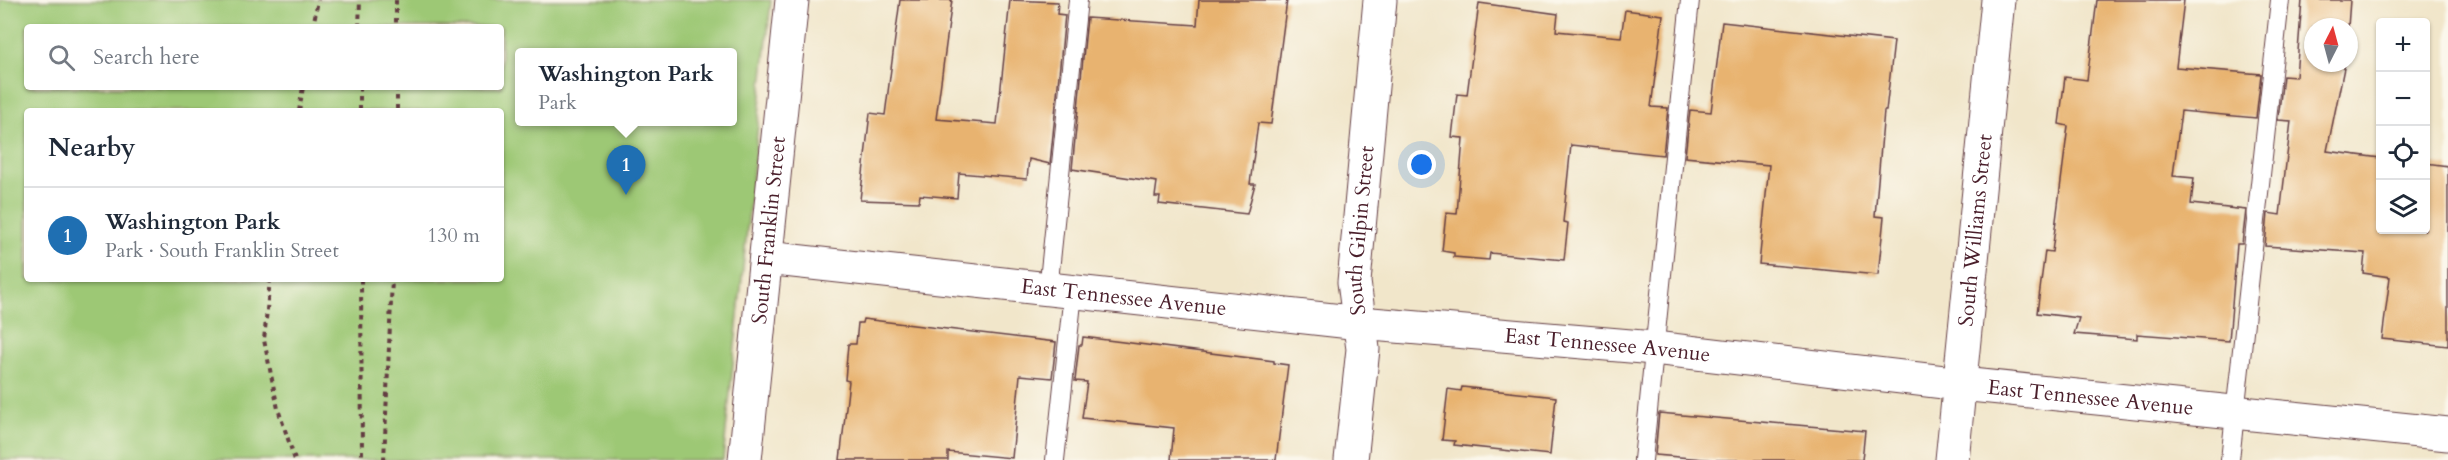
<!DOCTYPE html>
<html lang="en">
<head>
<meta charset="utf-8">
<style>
	:root { --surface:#fff; --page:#f2f2f3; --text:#1f2937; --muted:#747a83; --line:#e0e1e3; --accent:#1f6fb2 }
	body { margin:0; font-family:Cardo,serif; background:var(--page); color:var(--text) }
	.controls { position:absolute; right:18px; top:18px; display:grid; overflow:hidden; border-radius:6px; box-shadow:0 2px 4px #0004 }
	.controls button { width:54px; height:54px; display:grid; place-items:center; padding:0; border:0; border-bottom:2px solid var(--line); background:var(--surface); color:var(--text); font:30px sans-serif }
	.compass { position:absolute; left:2304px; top:18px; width:54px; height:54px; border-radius:50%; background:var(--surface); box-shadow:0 2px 4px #0004; rotate:6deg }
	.you { position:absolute; left:1422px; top:165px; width:21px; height:21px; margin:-15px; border:4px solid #fff; border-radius:50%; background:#1a73e8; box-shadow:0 0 0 9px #1a73e833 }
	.badge { display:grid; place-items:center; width:39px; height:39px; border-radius:50%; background:var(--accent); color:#fff; font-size:20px; font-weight:700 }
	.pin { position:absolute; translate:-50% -50px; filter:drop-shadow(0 2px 3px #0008) }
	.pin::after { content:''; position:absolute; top:32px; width:21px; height:18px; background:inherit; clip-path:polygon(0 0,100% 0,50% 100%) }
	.popup { position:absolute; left:515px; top:48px; width:222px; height:78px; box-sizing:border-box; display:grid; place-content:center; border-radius:6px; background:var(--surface); filter:drop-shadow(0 2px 4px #0005); font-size:20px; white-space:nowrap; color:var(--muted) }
	.popup b { font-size:22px; color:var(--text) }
	.popup::after { content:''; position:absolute; left:50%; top:100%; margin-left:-12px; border:12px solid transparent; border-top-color:var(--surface) }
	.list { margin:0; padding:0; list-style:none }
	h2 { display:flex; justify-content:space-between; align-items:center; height:78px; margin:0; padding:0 24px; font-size:26px }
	h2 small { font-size:20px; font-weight:400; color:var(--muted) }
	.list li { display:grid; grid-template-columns:39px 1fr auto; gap:18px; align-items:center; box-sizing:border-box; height:96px; padding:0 24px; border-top:2px solid var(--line) }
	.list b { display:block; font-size:22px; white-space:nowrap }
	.list p { margin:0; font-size:20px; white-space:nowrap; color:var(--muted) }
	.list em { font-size:20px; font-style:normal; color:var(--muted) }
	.icon { flex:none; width:33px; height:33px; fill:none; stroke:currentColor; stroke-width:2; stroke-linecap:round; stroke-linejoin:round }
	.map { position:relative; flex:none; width:2448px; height:460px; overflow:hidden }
	.search { position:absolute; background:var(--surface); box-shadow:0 2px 4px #0004; left:24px; top:24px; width:480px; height:66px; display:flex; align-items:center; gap:15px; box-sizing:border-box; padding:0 21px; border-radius:6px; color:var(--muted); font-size:22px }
	.panel { position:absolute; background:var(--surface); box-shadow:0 2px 4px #0004; left:24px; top:108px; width:480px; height:174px; border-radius:6px }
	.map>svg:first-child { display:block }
	.green { fill:#9dc874; stroke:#747450; stroke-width:1.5; fill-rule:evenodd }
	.building { fill:#e8b370 }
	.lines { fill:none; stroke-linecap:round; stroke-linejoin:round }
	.lane-casing { stroke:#633d43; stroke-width:20 }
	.street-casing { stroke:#633d43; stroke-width:35 }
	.secondary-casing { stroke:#633d43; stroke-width:35 }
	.path { stroke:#633d43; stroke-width:4; stroke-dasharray:4.5 4.5; stroke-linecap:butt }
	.lane { stroke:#fff; stroke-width:18 }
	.street { stroke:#fff; stroke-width:33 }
	.secondary { stroke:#fff; stroke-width:33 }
	.labels { text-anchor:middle; stroke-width:4.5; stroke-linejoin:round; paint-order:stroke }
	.street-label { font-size:21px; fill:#4a1f2b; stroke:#fbf7ec }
</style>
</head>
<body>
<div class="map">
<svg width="2448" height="460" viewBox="0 0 2448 460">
	<rect width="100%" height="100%" fill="#fbf7ec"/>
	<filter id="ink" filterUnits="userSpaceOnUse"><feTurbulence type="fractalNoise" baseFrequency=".0167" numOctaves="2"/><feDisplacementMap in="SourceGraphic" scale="12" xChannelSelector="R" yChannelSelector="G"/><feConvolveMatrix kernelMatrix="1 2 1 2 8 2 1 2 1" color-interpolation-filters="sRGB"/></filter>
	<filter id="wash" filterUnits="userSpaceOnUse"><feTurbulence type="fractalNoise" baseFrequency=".008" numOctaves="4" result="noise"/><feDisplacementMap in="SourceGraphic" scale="24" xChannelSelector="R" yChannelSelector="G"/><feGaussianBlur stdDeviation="1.35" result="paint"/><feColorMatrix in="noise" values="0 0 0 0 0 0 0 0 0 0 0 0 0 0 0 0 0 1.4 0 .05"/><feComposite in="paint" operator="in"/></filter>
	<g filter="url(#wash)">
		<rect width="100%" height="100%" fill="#f1e6ca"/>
		<path class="green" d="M0,0H771L723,460H0ZM27,27H501V87H27ZM520,52H732V122H520ZM27,111H501V279H27Z"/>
		<g id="blocks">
			<path class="building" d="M900,0H952L936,119L997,124L1010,0L1058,2L1057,14L1065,15L1050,164L1029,159L1027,179L959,173L957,198L920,195L919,202L860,200L870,113L885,115Z
				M1199,0H1287L1271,124L1258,123L1250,184H1255L1247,214L1159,204L1160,197H1155L1157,182L1072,169L1087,18L1197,25Z
				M2097,0H2184L2176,67L2261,74L2256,118L2181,111L2173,176L2194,178L2191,204L2246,210L2242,244H2237L2229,341L2137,334V339L2074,334L2079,318L2037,313L2045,251L2052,252L2068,126L2059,124L2065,77L2087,80Z
				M2302,0H2350L2348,27H2313V63H2345L2327,151L2380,158V230H2426V163L2448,166V346L2382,339L2390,277L2363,273L2365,253L2265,246L2268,213L2280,215L2291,121L2278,120L2283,76L2296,77Z
				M1479,3L1558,14L1556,31L1621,37L1625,10L1663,15L1651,107L1668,108L1663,155L1571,145L1563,222L1568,223L1564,260L1490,253L1489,260L1454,257V253L1442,251L1446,213L1457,214L1463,138L1452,137L1457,94L1467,95Z
				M1722,22L1894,41L1886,111H1884L1875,216L1884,217L1878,275L1759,264L1769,165L1685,157L1690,110L1711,112Z
				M863,319L1056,342L1052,378L1020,375L1012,458L948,452V460H840L849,381L845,380L848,344H856L858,323H862Z
				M1083,337L1274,361V363L1288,365L1276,460H1171L1174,428L1082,418L1087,382L1075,381L1079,345H1082Z
				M1462,387L1556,397L1550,455L1454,445L1455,441L1442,440L1448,389L1461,391Z
				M1659,413L1865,431L1862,460H1716L1655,455Z"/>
		</g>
	</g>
	<g filter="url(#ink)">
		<use href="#blocks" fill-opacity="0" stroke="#633d43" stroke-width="1.5"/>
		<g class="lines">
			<defs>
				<path id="lane" d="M1048,290L1078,0
					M1055,460L1073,293
					M1643,460L1690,0
					M2230,460L2280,0"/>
				<g id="street">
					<path id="s1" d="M766,258L1360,323L1654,348L1961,384L2448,434"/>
					<path id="s2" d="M1351,460L1363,349L1354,282L1380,0"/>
					<path id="s3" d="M1952,460L1998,0"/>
				</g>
				<g id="secondary">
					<path id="s4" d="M745,460L792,0"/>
				</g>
			</defs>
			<use href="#lane" class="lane-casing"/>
			<use href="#street" class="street-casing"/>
			<use href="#secondary" class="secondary-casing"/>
			<path class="path" d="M396,0V27
				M313,27L318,0
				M359,27L360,0
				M360,87V111
				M397,87V111
				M299,111L303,87
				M270,279L264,340L278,409L295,460
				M361,279L362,460
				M384,460L392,279"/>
			<use href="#lane" class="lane"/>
			<use href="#street" class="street"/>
			<use href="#secondary" class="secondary"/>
		</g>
	</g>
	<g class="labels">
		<g class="street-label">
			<text dy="7" stroke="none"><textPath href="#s4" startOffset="231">South Franklin Street</textPath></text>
			<text dy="7" stroke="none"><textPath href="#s2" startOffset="231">South Gilpin Street</textPath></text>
			<text dy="7" stroke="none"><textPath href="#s3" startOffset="231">South Williams Street</textPath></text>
			<text dy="7" stroke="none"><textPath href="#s1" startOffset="360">East Tennessee Avenue</textPath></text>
			<text dy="7" stroke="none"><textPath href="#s1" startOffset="846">East Tennessee Avenue</textPath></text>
			<text dy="7" stroke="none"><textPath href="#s1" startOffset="1332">East Tennessee Avenue</textPath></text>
		</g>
	</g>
</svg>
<div class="controls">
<button>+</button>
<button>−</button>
<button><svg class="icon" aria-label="locate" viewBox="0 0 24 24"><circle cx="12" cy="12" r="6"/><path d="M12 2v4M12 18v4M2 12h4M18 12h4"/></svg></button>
<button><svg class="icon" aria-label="layers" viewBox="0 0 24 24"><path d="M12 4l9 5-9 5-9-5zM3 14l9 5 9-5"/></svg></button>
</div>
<svg class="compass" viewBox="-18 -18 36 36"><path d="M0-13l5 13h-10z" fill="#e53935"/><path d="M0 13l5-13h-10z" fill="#747a83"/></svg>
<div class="you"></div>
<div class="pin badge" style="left:626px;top:195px">1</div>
<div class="popup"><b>Washington Park</b>Park</div>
<div class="search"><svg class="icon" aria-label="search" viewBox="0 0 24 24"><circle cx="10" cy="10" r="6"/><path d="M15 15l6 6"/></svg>Search here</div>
<section class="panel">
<h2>Nearby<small></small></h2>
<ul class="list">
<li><span class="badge">1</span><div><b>Washington Park</b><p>Park · South Franklin Street</p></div><em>130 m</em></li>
</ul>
</section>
</div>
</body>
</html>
